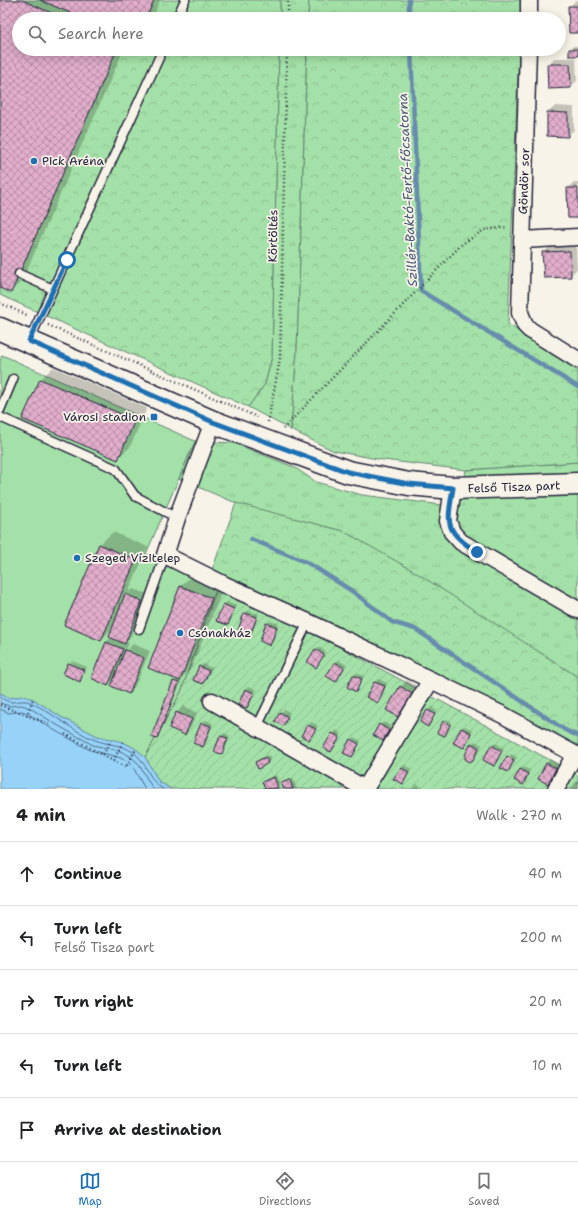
<!DOCTYPE html>
<html lang="en">
<head>
<meta charset="utf-8">
<style>
	:root { --surface:#fff; --page:#f6f6f6; --text:#202124; --muted:#757577; --line:#e0e0e0; --accent:#1f6fb2 }
	body { margin:0; font-family:"Shantell Sans",sans-serif; background:var(--page); color:var(--text) }
	.stop { position:absolute; width:12px; height:12px; margin:-9px; border:3px solid #1f6fb2; border-radius:50%; background:#fff }
	.stop.end { background:#1f6fb2; border-color:#fff; box-shadow:0 1px 4px #0008 }
	.list { margin:0; padding:0; list-style:none }
	h2 { display:flex; justify-content:space-between; align-items:center; height:52px; margin:0; padding:0 16px; font-size:17px }
	h2 small { font-size:13px; font-weight:400; color:var(--muted) }
	.list li { display:grid; grid-template-columns:26px 1fr auto; gap:12px; align-items:center; box-sizing:border-box; height:64px; padding:0 16px; border-top:1px solid var(--line) }
	.list b { display:block; font-size:15px; white-space:nowrap }
	.list p { margin:0; font-size:13px; white-space:nowrap; color:var(--muted) }
	.list em { font-size:13px; font-style:normal; color:var(--muted) }
	.icon { flex:none; width:22px; height:22px; fill:none; stroke:currentColor; stroke-width:2; stroke-linecap:round; stroke-linejoin:round }
	.map { position:relative; flex:none; width:578px; height:789px; overflow:hidden }
	.search { position:absolute; background:var(--surface); box-shadow:0 2px 10px #0003; left:12px; right:12px; top:12px; height:44px; display:flex; align-items:center; gap:10px; box-sizing:border-box; padding:0 14px; border-radius:22px; color:var(--muted); font-size:15px }
	.sheet { height:372px; background:var(--surface) }
	nav { display:flex; justify-content:space-around; align-items:center; box-sizing:border-box; height:56px; border-top:1px solid var(--line); background:var(--surface); font-size:11px; color:var(--muted) }
	nav a { display:grid; justify-items:center; gap:2px }
	nav .on { color:var(--accent) }
	.map>svg:first-child { display:block }
	.grass { fill:url(#grass-tufts); stroke:#638272 }
	.forest { fill:url(#forest-crowns); stroke:#638272 }
	.garden { fill:url(#garden-furrows); stroke:#638272 }
	.pitch { fill:#a4e1a8; stroke:#638272 }
	.water { fill:#97d3f8; stroke:#688cac }
	.shadow { fill:#0003 }
	.lines { fill:none; stroke-linecap:round; stroke-linejoin:round }
	.shore { stroke:#516987; stroke-width:1 }
	.stream { stroke:#688cac; stroke-width:4.5 }
	.building { fill:url(#building-cross-hatch); stroke:#22223b }
	.lane-casing { stroke:#22223b; stroke-width:11 }
	.street-casing { stroke:#22223b; stroke-width:19 }
	.secondary-casing { stroke:#22223b; stroke-width:25 }
	.path { stroke:#22223b; stroke-width:2.5; stroke-dasharray:1 3; stroke-linecap:butt }
	.lane { stroke:#f7f3e8; stroke-width:8 }
	.street { stroke:#f7f3e8; stroke-width:16 }
	.secondary { stroke:#f7f3e8; stroke-width:22 }
	.route { stroke:#1f6fb2; stroke-width:5 }
	.poi-dot { fill:#1f6fb2; stroke:#f7f3e8; stroke-width:1.5 }
	.labels { text-anchor:middle; stroke-width:3.5; stroke-linejoin:round; paint-order:stroke }
	.poi-label { font-size:12px; fill:#22223b; stroke:#f7f3e8; text-anchor:start }
	.street-label { font-size:12px; fill:#22223b; stroke:#f7f3e8 }
	.water-label { font-size:13px; font-style:italic; fill:#455774; stroke:#f7f3e8 }
</style>
</head>
<body>
<div class="map">
<svg width="578" height="789" viewBox="0 0 578 789">
	<defs>
		<pattern id="grass-tufts" width="24" height="20" patternUnits="userSpaceOnUse"><rect width="24" height="20" fill="#a4e1a8"/><path d="M3 7l-1-3M5 7V3M7 7l1-3M15 17l-1-3M17 17v-4M19 17l1-3" fill="none" stroke="#8dc192"/></pattern>
		<pattern id="forest-crowns" width="20" height="18" patternUnits="userSpaceOnUse"><rect width="20" height="18" fill="#a4e1a8"/><path d="M2 6a3 3 0 1 1 6 0M12 15a3 3 0 1 1 6 0" fill="none" stroke="#8dc192"/></pattern>
		<pattern id="garden-furrows" width="10" height="10" patternUnits="userSpaceOnUse"><rect width="10" height="10" fill="#a4e1a8"/><path d="M-1 1l2-2M0 10L10 0M9 11l2-2" fill="none" stroke="#8dc192"/></pattern>
		<pattern id="building-cross-hatch" width="8" height="8" patternUnits="userSpaceOnUse"><rect width="8" height="8" fill="#e0adca"/><path d="M0 0l8 8M0 8l8-8" fill="none" stroke="#b58ca5"/></pattern>
	</defs>
	<rect width="100%" height="100%" fill="#f7f3e8"/>
	<filter id="ink" filterUnits="userSpaceOnUse"><feTurbulence type="fractalNoise" baseFrequency=".025" numOctaves="2"/><feDisplacementMap in="SourceGraphic" scale="8" xChannelSelector="R" yChannelSelector="G"/><feConvolveMatrix kernelMatrix="1 2 1 2 8 2 1 2 1" color-interpolation-filters="sRGB"/></filter>
	<g filter="url(#ink)">
		<path class="grass" d="M280,0H309L308,19H280Z
			M279,49H307L297,350L291,430L248,407L265,384L272,356Z
			M195,441L233,443L294,467L316,482L362,495L458,507L466,470L578,462V677L541,653L236,503L179,479Z"/>
		<path class="forest" d="M0,0H280V19H19V49H279L272,356L265,384L248,407L0,295Z
			M309,0H521L520,19H308Z
			M307,49H519L508,324L578,371V462L466,470L383,460L334,451L291,430L297,350Z
			M236,503L343,531L412,570L578,677V752L211,573Z"/>
		<path class="garden" d="M217,587L312,632L578,775V789H171L159,782L145,757L181,692Z"/>
		<path class="pitch" d="M2,355L195,441L146,554L217,587L181,692L145,757L136,749L123,742L97,736L61,717L33,699L23,696L10,698L0,693V361Z"/>
		<path class="water" d="M0,693L10,698L23,696L33,699L61,717L97,736L123,742L136,749L145,757L159,782L171,789H0Z"/>
		<path class="shadow" d="M0,0H160L152,19H19V49H124L23,279L11,292L0,287Z
			M576,0H578V32L569,7Z
			M573,46H578V55L570,49Z
			M554,58H576L577,81L570,87L548,65Z
			M555,106L574,107V130L567,136L548,113Z
			M574,182H578V217L568,188Z
			M576,245L577,269L570,276L544,253L550,246Z
			M53,367L147,408L130,447L117,459L41,379Z
			M113,532L148,547L128,593L133,589L148,594L131,636L126,642L129,643L125,652L133,644L150,651L135,686L129,693L116,677L108,684L106,642L112,637L114,626L101,640L65,624L100,544Z
			M193,574L224,586L192,667L180,680H182L159,735L156,738L174,682L177,679L181,586Z
			M227,602L236,606L230,621L228,624L224,605Z
			M248,611L259,614L253,631L250,634L245,613Z
			M270,621L279,624L273,642L270,644L267,624Z
			M318,647L326,652L318,664L315,650Z
			M338,660L347,665L336,681V663Z
			M72,661L87,667L82,677L79,680L69,664Z
			M203,664L212,668L206,680L203,683L200,667Z
			M357,673L364,676L356,690L354,675Z
			M378,679L387,683L381,699L378,702L375,682Z
			M407,680L418,687L404,710L398,716L401,687Z
			M249,686L257,690L250,704L247,707L240,704L246,689Z
			M183,706L197,713L191,727L184,734L177,713Z
			M431,707L437,711L428,725L421,722Z
			M284,709L290,713L283,725L276,721Z
			M447,719L452,722L447,732L444,735L439,732Z
			M205,720L213,723L206,743L203,746L195,742L202,723Z
			M311,722L318,726L309,739L302,735Z
			M383,722L391,726L383,740L374,735Z
			M464,726L473,730L467,744L464,747L461,729Z
			M336,730L342,734L331,751L325,748Z
			M224,733L230,736L225,750L222,753L215,751L221,736Z
			M354,737L361,741L355,753L352,756L351,740Z
			M474,741L482,745L476,756L472,759V744Z
			M495,743L504,748L497,762L494,765L492,746Z
			M511,754L517,757L511,768L508,771L502,768Z
			M269,755L271,760L259,767L256,762L259,759Z
			M550,760L559,765L547,783L539,778L547,763Z
			M404,765L412,769L403,783L395,779Z
			M523,767L530,770L526,781L523,783L520,770Z
			M276,775L280,784L273,789H266L263,782L266,779Z
			M293,778L297,789H285L282,784L285,781Z
			M578,780V789H571L575,783Z
			M417,784L423,788V789H413Z"/>
		<g class="lines">
			<path class="shore" d="M0,697C4,699 7,702 11,702C19,702 24,699 32,703C54,714 73,731 95,740C108,745 121,744 133,752C147,761 148,781 163,789
				M0,703L9,706L22,705L30,708L57,725L93,745L120,751L130,756L138,763L153,789
				M0,709L9,713L22,711L27,713L54,730L90,750L118,757L127,761L133,767L145,789"/>
			<path class="stream" d="M409,0V19
				M411,49L421,291L578,387
				M251,539L308,563L352,591L392,622L415,629L565,730L578,736"/>
		</g>
		<path class="building" d="M0,0H22L65,19H19V49H117L11,293L0,288Z
			M40,0H154L146,19H84Z
			M568,6H578V33H569Z
			M569,49H578V56H569Z
			M547,64H570L571,88L548,89Z
			M547,112L568,113V137L547,136Z
			M567,188H578V218H568Z
			M570,251L571,277L544,278L542,252Z
			M40,379L135,420L118,460L22,419Z
			M99,544L136,560L101,641L64,625Z
			M180,586L212,598L180,681L148,668Z
			M125,594L142,601L125,644L109,637Z
			M223,604L234,609L228,625L216,621Z
			M244,613L257,617L250,635L238,630Z
			M266,623L277,627L270,646L260,641Z
			M106,642L123,649L108,686L91,678Z
			M315,649L324,655L316,668L307,662Z
			M125,650L144,658L129,694L111,686Z
			M335,662L344,668L336,682L326,676Z
			M68,663L84,670L80,682L63,674Z
			M199,666L209,671L203,684L193,680Z
			M353,675L362,679L356,692L347,687Z
			M173,681L179,683L157,739L151,737Z
			M374,682L385,686L378,703L366,697Z
			M400,686L412,694L398,717L386,710Z
			M245,689L254,693L247,708L238,705Z
			M427,710L435,714L428,727L420,722Z
			M176,712L192,719L185,735L169,728Z
			M280,712L288,717L283,726L275,721Z
			M443,721L450,725L445,736L437,733Z
			M201,723L211,726L203,747L193,743Z
			M379,724L389,730L383,741L373,735Z
			M307,725L316,729L309,740L301,736Z
			M461,728L471,733L464,748L453,743Z
			M332,733L340,737L331,752L323,748Z
			M220,736L228,738L222,754L214,752Z
			M350,739L359,744L352,757L343,753Z
			M471,743L479,748L473,760L470,762L465,759V755Z
			M491,745L502,751L494,766L483,760Z
			M507,756L514,760L508,772L500,768Z
			M266,757L268,763L258,769L255,762Z
			M546,763L556,768L548,784L538,779Z
			M401,768L409,772L403,784L393,779Z
			M520,769L528,774L523,785L514,780Z
			M274,777L278,788L265,789L262,782Z
			M290,780L293,789H284L281,783Z"/>
		<g class="lines">
			<defs>
				<path id="lane" d="M176,19L185,0
					M19,274L53,289
					M29,341L163,49
					M0,410L13,379
					M0,417L116,469L135,496L177,518
					M139,629L165,555
					M257,727L308,622"/>
				<path id="street" d="M529,19V0
					M528,49L520,313L525,325L530,330L578,360
					M522,240L578,237
					M213,422L177,518L165,555L225,585L308,622L431,680L503,715L578,756
					M453,488L448,521L452,532L461,542L578,610
					M212,701L365,789
					M365,789L431,680
					M556,789L575,754"/>
				<path id="secondary" d="M0,329L213,422L348,472L409,484L453,488L578,484"/>
			</defs>
			<use href="#lane" class="lane-casing"/>
			<use href="#street" class="street-casing"/>
			<use href="#secondary" class="secondary-casing"/>
			<path class="path" d="M288,19V0
				M0,303L29,316
				M48,325L257,417
				M268,422L280,359L287,49
				M283,429L462,244L484,230L508,227
				M0,705L49,724
				M27,716L33,699
				M65,734L103,755L111,740
				M103,755L113,761L123,742
				M113,761L126,767L136,749"/>
			<use href="#lane" class="lane"/>
			<use href="#street" class="street"/>
			<use href="#secondary" class="secondary"/>
		</g>
	</g>
	<g class="lines" filter="url(#ink)">
		<path class="route" d="M67,260L29,341L213,422L348,472L409,484L453,488C447,525 444,530 477,552"/>
	</g>
	<g class="poi-dot">
		<circle cx="34" cy="161" r="4"/>
		<rect x="150" y="413" width="8" height="8" rx="2"/>
		<circle cx="77" cy="558" r="4"/>
		<circle cx="180" cy="633" r="4"/>
	</g>
	<g class="labels">
		<g class="poi-label">
			<text x="42" y="165">Pick Aréna</text>
			<text x="146" y="421" text-anchor="end">Városi stadion</text>
			<text x="85" y="562">Szeged Vízitelep</text>
			<text x="188" y="637">Csónakház</text>
		</g>
		<g class="street-label">
			<text transform="translate(524 181) rotate(-88)" y="4">Göndör sor</text>
			<text transform="translate(273 236) rotate(-89)" y="4">Körtöltés</text>
			<text transform="translate(514 487) rotate(-2)" y="4">Felső Tisza part</text>
		</g>
		<g class="water-label">
			<text transform="translate(407 190) rotate(-93)" y="5">Szillér-Baktó-Fertő-főcsatorna</text>
		</g>
	</g>
</svg>
<div class="stop" style="left:67px;top:260px"></div>
<div class="stop end" style="left:477px;top:552px"></div>
<div class="search"><svg class="icon" aria-label="search" viewBox="0 0 24 24"><circle cx="10" cy="10" r="6"/><path d="M15 15l6 6"/></svg>Search here</div>
</div>
<section class="sheet">
<h2>4 min<small>Walk · 270 m</small></h2>
<ul class="list">
<li><svg class="icon" aria-label="ahead" viewBox="0 0 24 24"><path d="M12 20V5M6 11l6-6 6 6"/></svg><div><b>Continue</b></div><em>40 m</em></li>
<li><svg class="icon" aria-label="left" viewBox="0 0 24 24"><path d="M17 20v-9H6M10 6l-5 5 5 5"/></svg><div><b>Turn left</b><p>Felső Tisza part</p></div><em>200 m</em></li>
<li><svg class="icon" aria-label="right" viewBox="0 0 24 24"><path d="M7 20v-9h11M14 6l5 5-5 5"/></svg><div><b>Turn right</b></div><em>20 m</em></li>
<li><svg class="icon" aria-label="left" viewBox="0 0 24 24"><path d="M17 20v-9H6M10 6l-5 5 5 5"/></svg><div><b>Turn left</b></div><em>10 m</em></li>
<li><svg class="icon" aria-label="arrive" viewBox="0 0 24 24"><path d="M6 21V4h12l-3 4 3 4H6"/></svg><div><b>Arrive at destination</b></div></li>
</ul>
</section>
<nav>
<a class="on"><svg class="icon" aria-label="map" viewBox="0 0 24 24"><path d="M3 6l6-2 6 2 6-2v14l-6 2-6-2-6 2zM9 4v14M15 6v14"/></svg>Map</a>
<a><svg class="icon" aria-label="directions" viewBox="0 0 24 24"><path d="M12 3l9 9-9 9-9-9zM9 14v-3h6M13 9l2 2-2 2"/></svg>Directions</a>
<a><svg class="icon" aria-label="saved" viewBox="0 0 24 24"><path d="M7 4h10v16l-5-4-5 4z"/></svg>Saved</a>
</nav>
</body>
</html>
